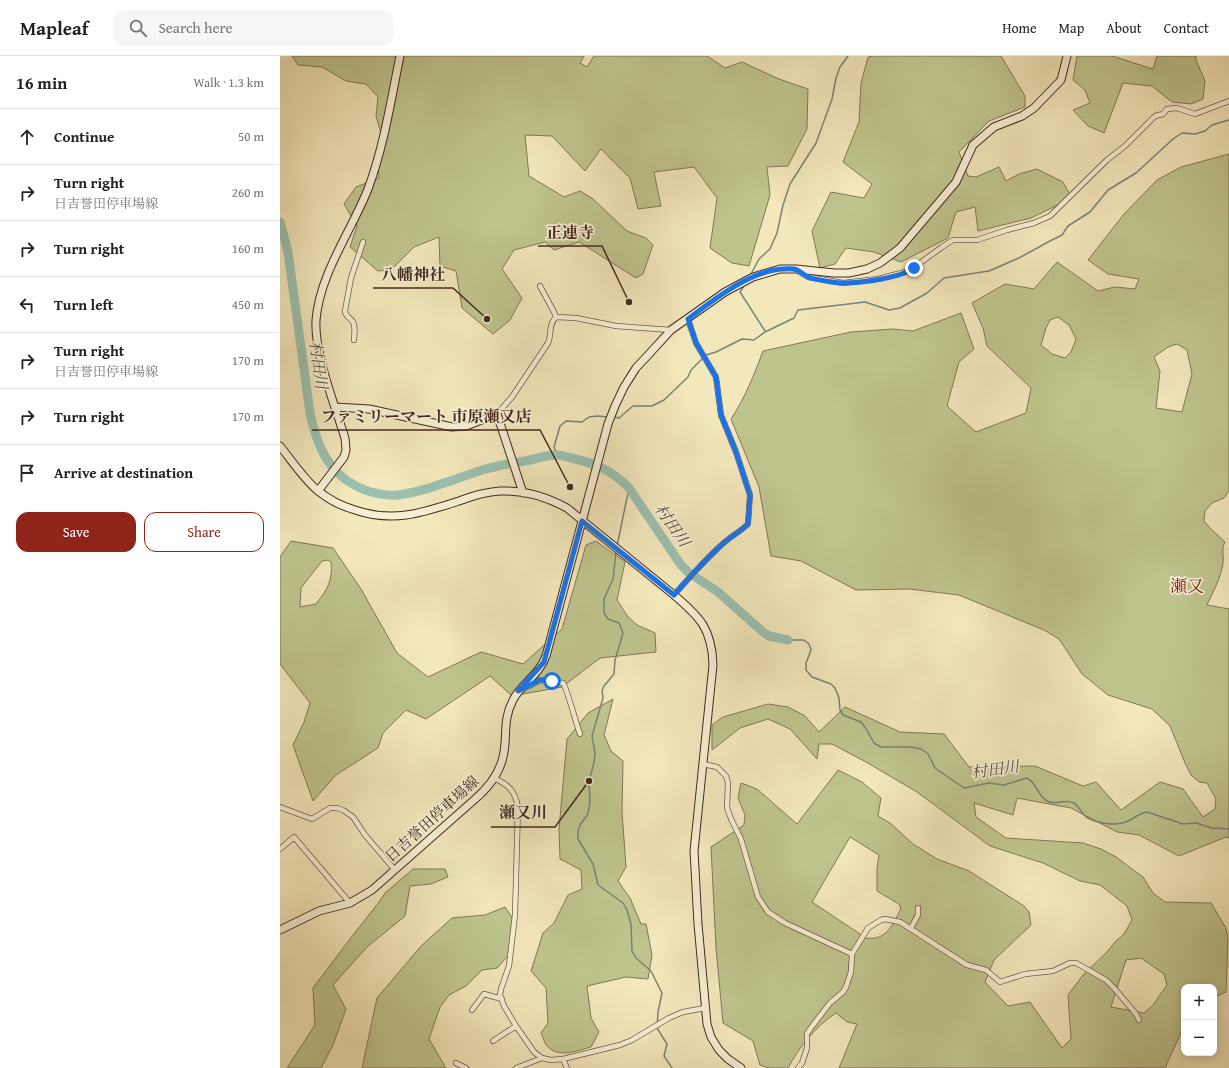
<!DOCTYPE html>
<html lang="en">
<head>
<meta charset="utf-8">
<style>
	:root { --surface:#fff; --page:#f6f6f6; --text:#222; --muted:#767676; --line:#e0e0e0; --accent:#8f2418 }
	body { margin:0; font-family:"Gentium Book Plus","Noto Serif JP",serif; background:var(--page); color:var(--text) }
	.controls { position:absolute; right:12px; bottom:12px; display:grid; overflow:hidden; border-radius:8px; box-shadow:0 2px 10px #0003 }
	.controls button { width:36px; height:36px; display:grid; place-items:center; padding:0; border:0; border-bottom:1px solid var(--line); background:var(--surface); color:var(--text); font:20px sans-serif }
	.stop { position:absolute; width:12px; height:12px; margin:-9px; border:3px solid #1a73e8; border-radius:50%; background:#fff }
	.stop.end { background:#1a73e8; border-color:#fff; box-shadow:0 1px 4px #0008 }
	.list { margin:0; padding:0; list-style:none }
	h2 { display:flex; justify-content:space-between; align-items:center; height:52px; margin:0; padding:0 16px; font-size:17px }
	h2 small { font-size:13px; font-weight:400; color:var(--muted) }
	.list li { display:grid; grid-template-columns:26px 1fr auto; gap:12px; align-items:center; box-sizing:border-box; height:56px; padding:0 16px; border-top:1px solid var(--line) }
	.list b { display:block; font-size:15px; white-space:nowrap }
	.list p { margin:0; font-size:13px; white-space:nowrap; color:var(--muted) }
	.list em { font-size:13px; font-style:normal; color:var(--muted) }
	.actions { display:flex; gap:8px; padding:12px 16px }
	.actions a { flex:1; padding:9px 0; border:1px solid var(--accent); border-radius:12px; text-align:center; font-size:14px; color:var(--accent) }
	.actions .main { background:var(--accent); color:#fff }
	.icon { flex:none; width:22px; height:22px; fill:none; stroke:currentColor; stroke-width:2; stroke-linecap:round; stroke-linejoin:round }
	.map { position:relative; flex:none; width:949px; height:1012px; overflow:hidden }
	header { display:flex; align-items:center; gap:24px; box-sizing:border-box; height:56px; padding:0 20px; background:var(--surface); border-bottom:1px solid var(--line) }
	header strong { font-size:19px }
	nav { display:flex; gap:22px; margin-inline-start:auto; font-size:14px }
	.search { width:280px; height:36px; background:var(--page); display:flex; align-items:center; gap:10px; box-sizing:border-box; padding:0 14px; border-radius:12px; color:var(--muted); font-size:15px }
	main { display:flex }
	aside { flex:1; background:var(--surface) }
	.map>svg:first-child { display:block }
	.green { fill:#bfc48e; stroke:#827757; fill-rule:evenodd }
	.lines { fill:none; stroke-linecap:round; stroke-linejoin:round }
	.stream { stroke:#788476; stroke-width:1.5 }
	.river { stroke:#9bc0af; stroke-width:9 }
	.street-casing { stroke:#705947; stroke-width:6 }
	.secondary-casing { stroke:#442a20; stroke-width:9 }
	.street { stroke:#f7efd3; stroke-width:4.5 }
	.secondary { stroke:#f7efd3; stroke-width:7 }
	.route { stroke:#1a73e8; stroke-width:5 }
	.labels { text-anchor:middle; stroke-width:3.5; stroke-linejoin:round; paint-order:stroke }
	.street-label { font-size:15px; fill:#442a20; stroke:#f7efd3 }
	.water-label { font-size:16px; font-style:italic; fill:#5a5044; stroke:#f7efd3 }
	.quarter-label { font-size:17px; fill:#7a1f14; stroke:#f7efd3 }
	.leader { fill:none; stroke:#442a20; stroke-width:1.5 }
	.callout-dot { fill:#442a20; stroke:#f7efd3; stroke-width:1.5 }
	.callout-label { font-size:16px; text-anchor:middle; font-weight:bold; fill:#442a20; stroke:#f7efd3; stroke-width:3.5; stroke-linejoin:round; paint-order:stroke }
</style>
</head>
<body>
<header>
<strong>Mapleaf</strong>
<div class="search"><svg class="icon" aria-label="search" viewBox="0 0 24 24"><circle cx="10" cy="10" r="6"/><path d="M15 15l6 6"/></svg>Search here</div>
<nav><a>Home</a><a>Map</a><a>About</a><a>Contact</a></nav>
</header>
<main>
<aside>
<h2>16 min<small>Walk · 1.3 km</small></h2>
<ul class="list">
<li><svg class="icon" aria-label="ahead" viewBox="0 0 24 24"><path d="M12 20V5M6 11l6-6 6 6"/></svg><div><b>Continue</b></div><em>50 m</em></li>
<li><svg class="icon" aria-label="right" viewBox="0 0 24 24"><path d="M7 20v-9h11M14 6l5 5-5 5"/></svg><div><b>Turn right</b><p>日吉誉田停車場線</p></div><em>260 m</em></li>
<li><svg class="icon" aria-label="right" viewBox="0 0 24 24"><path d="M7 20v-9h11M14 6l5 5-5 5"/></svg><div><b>Turn right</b></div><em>160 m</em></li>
<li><svg class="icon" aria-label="left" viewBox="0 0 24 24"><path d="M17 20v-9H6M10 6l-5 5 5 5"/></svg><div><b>Turn left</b></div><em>450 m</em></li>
<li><svg class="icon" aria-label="right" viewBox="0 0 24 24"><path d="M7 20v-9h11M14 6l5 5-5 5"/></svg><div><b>Turn right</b><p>日吉誉田停車場線</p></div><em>170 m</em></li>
<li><svg class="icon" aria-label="right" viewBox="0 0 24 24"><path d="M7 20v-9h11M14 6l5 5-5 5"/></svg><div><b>Turn right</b></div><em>170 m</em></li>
<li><svg class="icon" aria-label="arrive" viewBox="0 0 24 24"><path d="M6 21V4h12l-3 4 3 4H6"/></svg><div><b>Arrive at destination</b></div></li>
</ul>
<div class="actions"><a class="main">Save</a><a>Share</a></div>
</aside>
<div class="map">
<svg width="949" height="1012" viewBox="0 0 949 1012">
	<rect width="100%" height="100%" fill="#f3e7bc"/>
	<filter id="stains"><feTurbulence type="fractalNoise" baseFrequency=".005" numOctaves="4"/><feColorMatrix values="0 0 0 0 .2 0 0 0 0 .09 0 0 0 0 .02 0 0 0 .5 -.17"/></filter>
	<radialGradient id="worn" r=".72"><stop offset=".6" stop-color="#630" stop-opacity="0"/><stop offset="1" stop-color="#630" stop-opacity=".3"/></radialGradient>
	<path class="green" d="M12,0H304L300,7L307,11L314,0H427L445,12L462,6L499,23L528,33L527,73L508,110L487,111L490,139L469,210L452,207L430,192L437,142L414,111L374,116L381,150L358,153L350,122L321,93L305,115L272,80L245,79L249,120L284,141L300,135L313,143L347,175L366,182L373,189L363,218L356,222L299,186L274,194L265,186L234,194L222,213L242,242L230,264L213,278L182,252L176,215L160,210L159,181L134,191L111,214L98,215L70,191L77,170L64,148L76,131L99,122L97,97L102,81L96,60L98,41L86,28L66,25L42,11L18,9Z
		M593,0H721L745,40V51L709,65L679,96L688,120L696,121L719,111L726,125L739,118L757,113L783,126L792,142L751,162L698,175L695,151L676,156L668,182L621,206L594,196L566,192L555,208L540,212L532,175L551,136L584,142L592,128L563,106L579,66L581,27L588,1Z
		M797,0H832L873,13L877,0H916V4L925,25L923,43L911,48L892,46L872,30L843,27L824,77L808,70L793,54L810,47L805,34L793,24Z
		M949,98V435L944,442L932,447L925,455L924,465L931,473L945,486C941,493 944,499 943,507C941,522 933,536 927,549L949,553V782L946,781L899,800L859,779L837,776L791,752L737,742L733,759L694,747L696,761L726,782L803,787L821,793L836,801L863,821L873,837L885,846L931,847L946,872L948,883L946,936L934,941V931H904V970L885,1012H559L577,968L567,966L556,957C536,970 519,991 508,1012H489L480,1009L473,985L443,967L436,892L431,791L464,769L465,759L458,742L461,727L477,733L517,768L558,714L582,726L601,742L598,760L610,767L633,788L657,803L689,815L744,850L749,856L751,869L714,904L705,926L728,950L750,946L782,992L791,983L788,939L803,919L827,896L835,886L844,878L852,864L847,850L820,829L800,825L763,807L710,790L637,736L586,706L552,688H539L537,703L510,673L488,663L460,672L432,694V669L443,661L488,648L508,651L525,660L539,676L565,651L620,676L664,678L689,711L755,710L803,730L816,726L841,754L880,726L903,733L923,761L935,753L936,743L927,727L919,726L911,719L905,707L890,670L872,653L828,639L802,618L779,583L764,574L679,539L629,533L576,534L521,505L491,500L479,431L451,363C465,342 474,319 483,295L571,276L612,273L633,275L681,257L694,293L679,306L667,350L696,376L746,357L751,332L707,290L703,272L692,247L725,228L754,233L777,206L818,235L835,231L855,233L859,223L828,218L808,204L844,158L877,124L901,111ZM778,261L789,269L796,283L791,296L785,302L772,298L761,289L766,272L770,264ZM897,288L907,294L912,318L902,356L876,352L880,315L874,301L888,291ZM570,781L599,799L597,812V835L619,848L621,853C612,869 607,885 586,882L532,846ZM861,902L884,918L887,929L873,949L864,957L831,951L846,904Z
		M11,485L53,492L81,533L117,597L148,621L201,596L243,608L282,573L306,489L316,485L345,506L337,544L348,561L357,569L375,577L376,596L320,602L282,631L232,640L210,620L146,663L126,654L103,677L98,692L56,719L33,745L13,689L24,666L30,647L0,608V501ZM48,504L51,506C53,525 47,534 36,548L20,551L21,532L42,505Z
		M333,643L324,679L331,695L343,705L342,756L346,811L338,825L350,842L361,868H366L372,899L368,923L346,921L307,930L311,962L319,976L311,991C296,995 278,1003 266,989C264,986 263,981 261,977L268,967L266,932L251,915L263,877L274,867L288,839L302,833L301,814L280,803L279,773L287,683L308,657Z
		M133,813H165L168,821L151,828L130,830L125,860L87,891L53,929L66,953L53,989L41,1012H7L35,969L33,932L70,883L99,846L105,837Z
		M225,851L236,867L228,900L217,912L202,914L186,930L169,939L160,951L149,983L166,1012H82L97,942L141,890L172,862L205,859Z"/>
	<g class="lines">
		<path class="stream" d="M470,220L479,203L490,193L497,177L503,149L510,128L536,87L552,43L556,22L560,11L568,0
			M464,230L460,236L485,275
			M334,361L339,362L353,350H372L384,344L408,321L411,314L426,299L436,296L462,283L474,284L485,276L514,262L518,254L585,246L609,254L620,252L647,237L664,222L709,215L739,202L770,185L782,179L788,170L810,156L828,134L856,117L893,83L902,77L915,78L925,75L932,69L949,64
			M277,399L274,391L280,370L286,365L302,366L309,361L318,360L328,361
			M337,490L349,432
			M336,496L333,523L324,543V557L328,563L339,567L343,577L335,604L334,618L324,630L322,635L323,642L312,680L315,697L314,707L309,725L310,746L308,758L300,769L298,775V783L313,808L318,829L343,847L347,854L351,868L352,895L356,902L371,915L382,937L378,956L377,972L387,988L384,1000L392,1012
			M508,584H524L529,588L531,594L526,607V614L532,621L551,628L555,632L559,642L560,654L563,659L581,666L585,671L594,687L601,691H631L641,693L648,698L655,712L684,732L709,727L724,729L747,722C757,727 758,740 767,745C775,750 785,742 794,747C799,750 801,757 806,761C818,768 838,771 850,764C856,761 860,757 867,756L903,768L916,767L932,772L949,773"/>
		<path class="river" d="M0,166L8,196L30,357C38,395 52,424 91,436C99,438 110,440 118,439C147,435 175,423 202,414C218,409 234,407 250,404C258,402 268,399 277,399C281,399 287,401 291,402C315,407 333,415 349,432L401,509L408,516L438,536L483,576L489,580L508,584"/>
		<defs>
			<path id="street" d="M518,215L528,221L563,227L598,223L629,215L662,191L673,184H697L727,174L754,167L770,160L827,104L845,90L875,60L883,58L887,53L897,52L915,58L949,45
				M260,230L274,256L276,261
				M74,284C74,279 76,271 73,266C70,261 65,261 65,255L71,222L83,186
				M217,358L232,341L268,287C272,278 268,269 276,261L296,262L336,270L391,274
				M394,539C410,521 427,501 446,485C453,479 461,475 468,468L470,439L456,396L441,359L436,321L416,287L408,263
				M243,633L260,624L283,627C287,632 296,668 300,678
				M423,708L437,711L446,720L448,727L447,752L452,765L461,783L478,841L488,856L505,867L572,898
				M214,722C229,729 235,735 238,751L235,859L229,910L221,933L220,939L224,950L236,970L254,996L262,1002L271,1004L283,1003L340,989L352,984L389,962L403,956L425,952
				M0,751L32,763L50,752H57L63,754L73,761L85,779L115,814
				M0,793L14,781L70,847
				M631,872L638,859V852
				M192,954L204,938L222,943
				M213,985L236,970
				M283,1003L287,1012
				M176,1007L186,1012
				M236,1012L262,1002
				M518,1012L522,1007L527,992V978L530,973L550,947L563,936L566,931L571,916L572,898L588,872L601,864L605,863L620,866L687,909L706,914L720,926L745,918L773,915L790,907H796L826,924L834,932L856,958L859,964"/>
			<path id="secondary" d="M55,351L89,353L172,371L186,370L217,358L243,437
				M0,390C12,405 23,422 37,434C49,444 61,450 75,454C113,467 142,457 179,445C192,440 206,436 220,435C243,434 267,441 287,452L394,539C420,561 432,573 433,609L414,795L418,868L427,968L431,981L439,994L448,1003L461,1012
				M38,435L64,401L66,394L65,382C55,350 34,297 36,264C40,217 71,176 88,133C104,90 111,44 120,0
				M0,874L39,855L70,847L92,834L194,744C207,733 219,719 223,701C228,681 222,665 233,644C241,628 260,618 266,600L328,368L335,350L344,331L356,312L370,297L391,274L445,236L473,221L500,213H516L554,217H569L587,213L600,207L620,192L676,126L693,89L714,71L742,60L754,52L781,24L787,0"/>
		</defs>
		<use href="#street" class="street-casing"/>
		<use href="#secondary" class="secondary-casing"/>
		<use href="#street" class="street"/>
		<use href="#secondary" class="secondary"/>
	</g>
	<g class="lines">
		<path class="route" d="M272,625L260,624L238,635L264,606L302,465L394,539C410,521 427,501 446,485C453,479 461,475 468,468L470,439L456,396L441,359L436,321L416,287L408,263C433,244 470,215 502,213C506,213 513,212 517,214C521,216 525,220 530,222C540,224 553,227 563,227C581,227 620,222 634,212"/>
	</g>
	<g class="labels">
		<g class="street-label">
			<text transform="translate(152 763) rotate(-42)" y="5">日吉誉田停車場線</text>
		</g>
		<g class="water-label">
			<text transform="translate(39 309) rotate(82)" y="6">村田川</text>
			<text transform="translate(393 469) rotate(55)" y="6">村田川</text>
			<text transform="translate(715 713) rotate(-8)" y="6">村田川</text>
		</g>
		<g class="quarter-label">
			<text x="907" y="536">瀬又</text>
		</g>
	</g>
	<path class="leader" d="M349 246L322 190H258M207 263L173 232H93M290 431L260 374H32M309 725L275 771H211"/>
	<g class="callout-dot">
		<circle cx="349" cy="246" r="4"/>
		<circle cx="207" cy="263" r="4"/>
		<circle cx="290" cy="431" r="4"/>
		<circle cx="309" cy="725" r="4"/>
	</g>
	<g class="callout-label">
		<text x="290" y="182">正連寺</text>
		<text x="133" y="224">八幡神社</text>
		<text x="146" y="366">ファミリーマート 市原瀬又店</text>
		<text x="243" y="762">瀬又川</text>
	</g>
	<rect width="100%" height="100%" filter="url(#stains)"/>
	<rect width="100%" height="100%" fill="url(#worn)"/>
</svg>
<div class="controls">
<button>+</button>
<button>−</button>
</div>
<div class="stop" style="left:272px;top:625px"></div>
<div class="stop end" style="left:634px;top:212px"></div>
</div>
</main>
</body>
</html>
